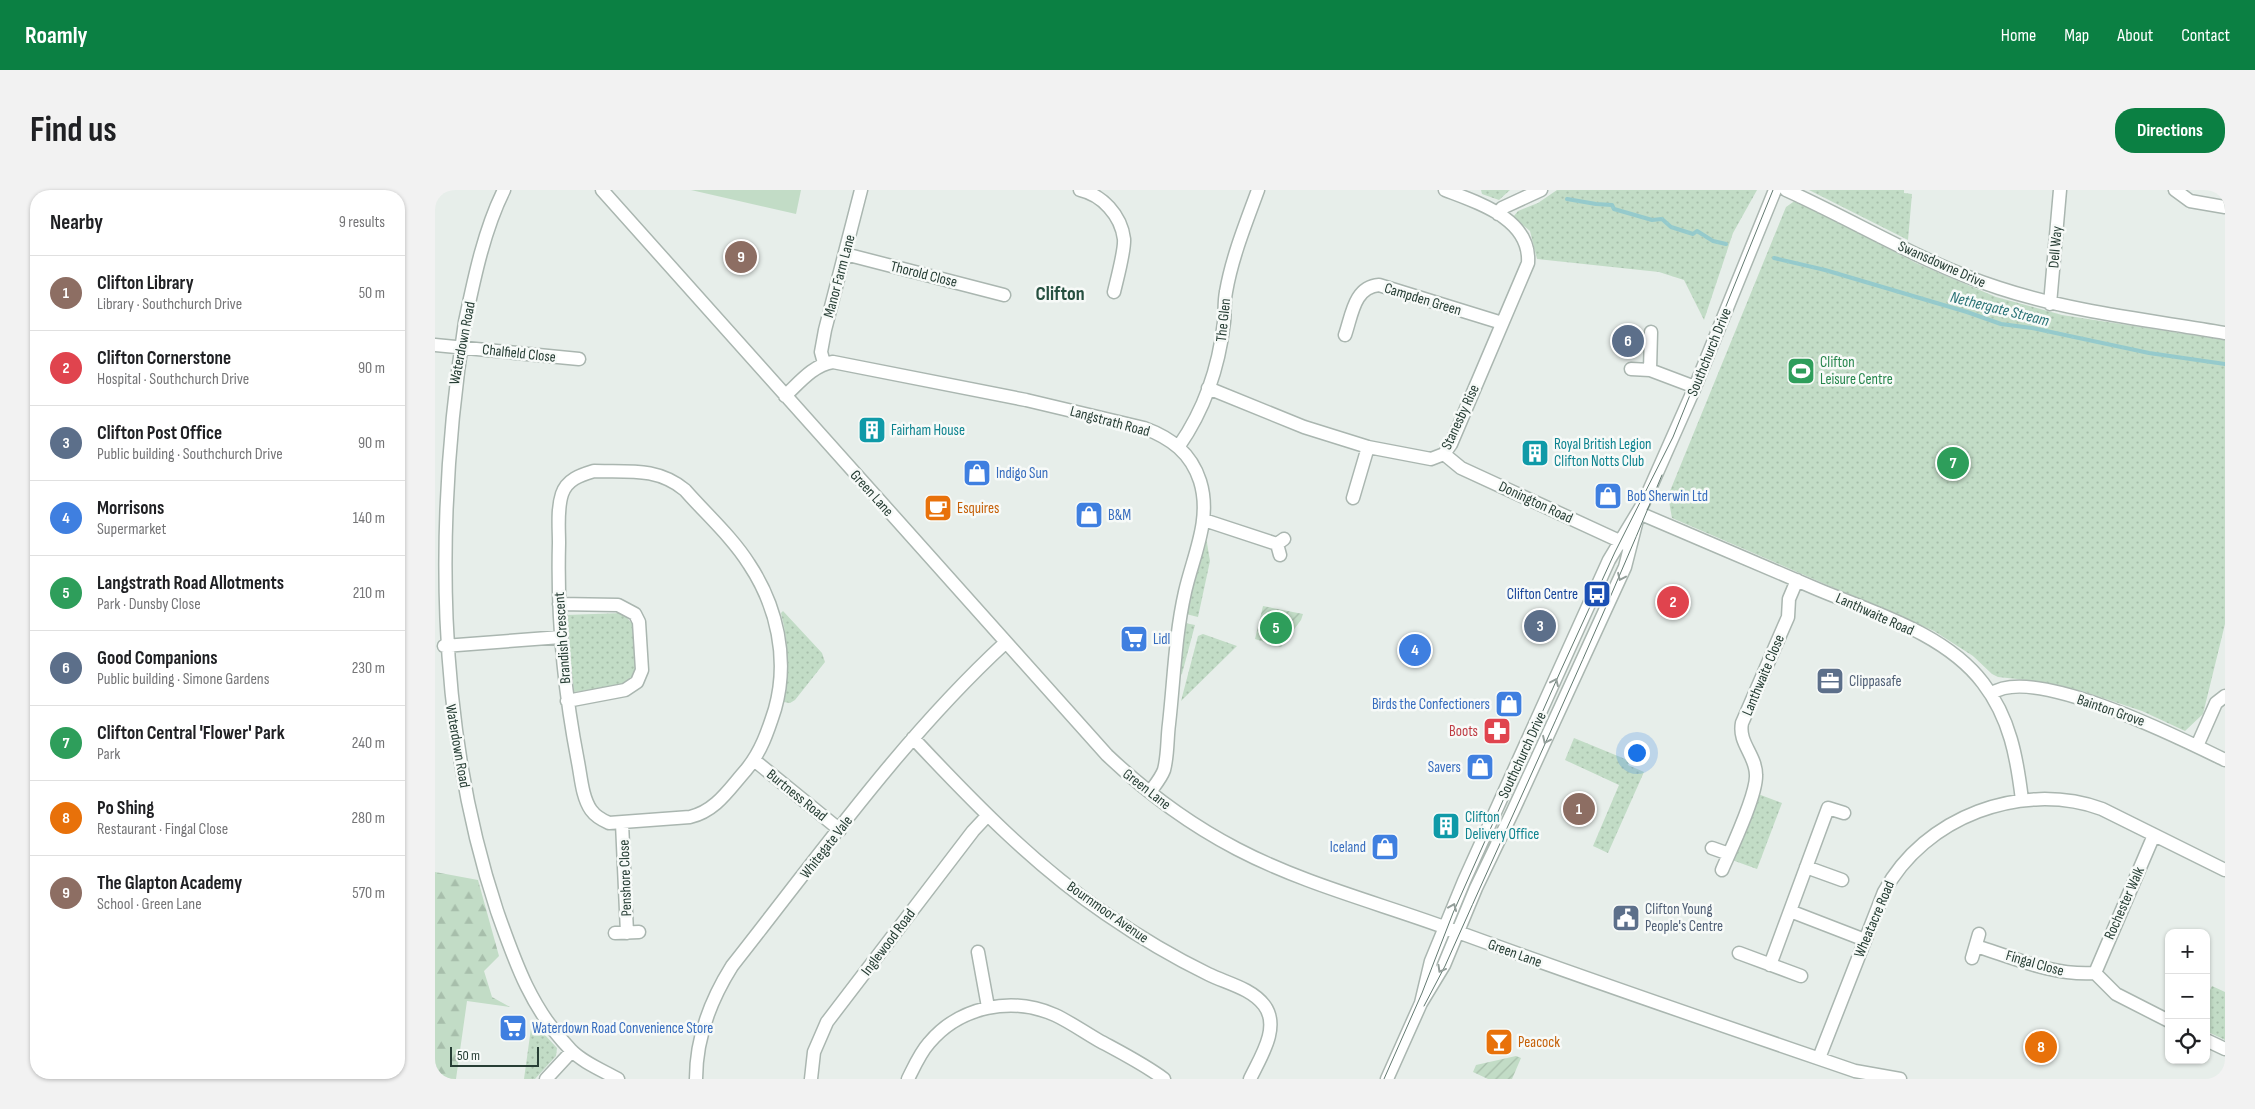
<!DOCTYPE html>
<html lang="en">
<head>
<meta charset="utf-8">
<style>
	:root { --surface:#fff; --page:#f2f2f2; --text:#202124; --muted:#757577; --line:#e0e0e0; --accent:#0b8043 }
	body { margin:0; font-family:"Sofia Sans Condensed",sans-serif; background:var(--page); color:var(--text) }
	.controls { position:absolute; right:15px; bottom:15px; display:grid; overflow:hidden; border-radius:10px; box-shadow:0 1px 4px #0004 }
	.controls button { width:45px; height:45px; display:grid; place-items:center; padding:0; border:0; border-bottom:1px solid var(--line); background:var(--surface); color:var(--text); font:25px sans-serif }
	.scale { position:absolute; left:15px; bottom:12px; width:89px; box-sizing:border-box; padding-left:5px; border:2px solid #273e35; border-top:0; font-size:14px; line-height:18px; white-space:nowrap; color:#273e35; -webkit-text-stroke:4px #f7faf8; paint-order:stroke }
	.you { position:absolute; left:1201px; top:562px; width:18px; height:18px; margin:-12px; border:4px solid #fff; border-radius:50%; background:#1a73e8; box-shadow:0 0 0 8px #1a73e833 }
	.badge { display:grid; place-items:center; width:32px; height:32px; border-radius:50%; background:var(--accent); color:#fff; font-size:16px; font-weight:700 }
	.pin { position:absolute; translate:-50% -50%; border:2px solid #fff; box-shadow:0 1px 5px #0006 }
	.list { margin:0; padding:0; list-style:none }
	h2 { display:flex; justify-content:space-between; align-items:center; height:65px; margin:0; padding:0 20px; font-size:21px }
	h2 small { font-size:16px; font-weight:400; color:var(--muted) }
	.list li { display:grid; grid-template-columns:32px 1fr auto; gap:15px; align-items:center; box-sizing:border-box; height:75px; padding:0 20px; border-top:1px solid var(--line) }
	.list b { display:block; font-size:19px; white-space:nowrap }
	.list p { margin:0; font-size:16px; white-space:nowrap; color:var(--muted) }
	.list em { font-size:16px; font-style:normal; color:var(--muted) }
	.icon { flex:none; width:28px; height:28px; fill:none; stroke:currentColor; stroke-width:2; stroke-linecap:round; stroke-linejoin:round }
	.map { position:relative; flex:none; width:1790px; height:889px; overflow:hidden; border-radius:20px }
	header { display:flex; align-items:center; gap:30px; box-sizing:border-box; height:70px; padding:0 25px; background:var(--accent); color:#fff }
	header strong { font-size:24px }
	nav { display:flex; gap:28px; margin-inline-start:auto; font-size:18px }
	.intro { display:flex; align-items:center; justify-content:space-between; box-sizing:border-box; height:120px; padding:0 30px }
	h1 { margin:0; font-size:35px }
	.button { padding:12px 22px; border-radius:20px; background:var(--accent); color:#fff; font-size:18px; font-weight:700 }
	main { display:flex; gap:30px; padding:0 30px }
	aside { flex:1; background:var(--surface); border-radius:20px; box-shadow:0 1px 4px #0004 }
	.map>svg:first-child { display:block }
	.grass { fill:url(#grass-dots) }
	.forest { fill:url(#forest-firs) }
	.garden { fill:url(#garden-furrows) }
	.pitch { fill:#c2dcc6 }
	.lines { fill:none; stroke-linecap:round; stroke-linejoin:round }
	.stream { stroke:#95cacc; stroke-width:4 }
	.minor-casing { stroke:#aab6b0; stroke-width:15 }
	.minor { stroke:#fff; stroke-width:12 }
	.tram { stroke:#627970; stroke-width:1 }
	.oneway { stroke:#939e9a }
	.labels { text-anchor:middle; stroke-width:5; stroke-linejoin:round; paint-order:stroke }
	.street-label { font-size:15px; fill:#273e35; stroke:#f7faf8 }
	.leisure-label { font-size:15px; fill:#27864d; stroke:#f7faf8; text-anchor:start }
	.culture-label { font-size:15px; fill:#0d838f; stroke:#f7faf8; text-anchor:start }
	.shop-label { font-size:15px; fill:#366cbe; stroke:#f7faf8; text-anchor:start }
	.food-label { font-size:15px; fill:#c56008; stroke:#f7faf8; text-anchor:start }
	.transit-label { font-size:15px; fill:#164399; stroke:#f7faf8; text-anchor:end }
	.service-label { font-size:15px; fill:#4e5e75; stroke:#f7faf8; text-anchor:start }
	.health-label { font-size:15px; fill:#be3a42; stroke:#f7faf8; text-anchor:end }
	.water-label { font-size:16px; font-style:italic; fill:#277174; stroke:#f7faf8 }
	.district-label { font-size:20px; font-weight:bold; fill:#254f3f; stroke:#f7faf8 }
</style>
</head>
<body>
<header>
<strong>Roamly</strong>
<nav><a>Home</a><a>Map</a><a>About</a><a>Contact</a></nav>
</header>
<div class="intro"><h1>Find us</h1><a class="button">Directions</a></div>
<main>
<aside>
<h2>Nearby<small>9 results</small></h2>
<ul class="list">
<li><span class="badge" style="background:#8d6e63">1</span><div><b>Clifton Library</b><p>Library · Southchurch Drive</p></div><em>50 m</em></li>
<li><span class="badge" style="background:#e0444e">2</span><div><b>Clifton Cornerstone</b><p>Hospital · Southchurch Drive</p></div><em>90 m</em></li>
<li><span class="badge" style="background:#5c6f8a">3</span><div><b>Clifton Post Office</b><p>Public building · Southchurch Drive</p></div><em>90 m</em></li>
<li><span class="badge" style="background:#3f7fe0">4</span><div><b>Morrisons</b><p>Supermarket</p></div><em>140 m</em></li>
<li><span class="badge" style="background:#2e9e5b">5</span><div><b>Langstrath Road Allotments</b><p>Park · Dunsby Close</p></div><em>210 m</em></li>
<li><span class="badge" style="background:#5c6f8a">6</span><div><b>Good Companions</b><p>Public building · Simone Gardens</p></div><em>230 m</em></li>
<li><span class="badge" style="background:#2e9e5b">7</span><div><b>Clifton Central 'Flower' Park</b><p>Park</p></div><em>240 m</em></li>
<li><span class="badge" style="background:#e8710a">8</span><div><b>Po Shing</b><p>Restaurant · Fingal Close</p></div><em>280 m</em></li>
<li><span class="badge" style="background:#8d6e63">9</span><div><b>The Glapton Academy</b><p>School · Green Lane</p></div><em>570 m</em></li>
</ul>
</aside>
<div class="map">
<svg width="1790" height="889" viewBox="0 0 1790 889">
	<defs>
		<pattern id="grass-dots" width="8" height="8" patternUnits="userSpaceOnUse" patternTransform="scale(1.25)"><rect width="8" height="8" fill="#c2dcc6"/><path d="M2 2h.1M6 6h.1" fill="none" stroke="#a7beab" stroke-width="1.8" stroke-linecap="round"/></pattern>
		<pattern id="forest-firs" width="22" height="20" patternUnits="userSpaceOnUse" patternTransform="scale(1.25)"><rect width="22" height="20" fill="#c2dcc6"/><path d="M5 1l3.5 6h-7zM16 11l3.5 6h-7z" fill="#a7beab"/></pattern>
		<pattern id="garden-furrows" width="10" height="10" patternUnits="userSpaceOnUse" patternTransform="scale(1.25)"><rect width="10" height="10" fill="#c2dcc6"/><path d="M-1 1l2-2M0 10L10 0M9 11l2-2" fill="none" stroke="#a7beab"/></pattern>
	</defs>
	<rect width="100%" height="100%" fill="#e7eeea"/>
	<path class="grass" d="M1046,0H1075L1064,10L1047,4Z
		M1122,0H1322L1298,43L1269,130L1249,90L1224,82L1102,69L1095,41L1078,27L1083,21L1103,13Z
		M1374,0H1469V3L1477,4L1473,50Z
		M1361,10L1481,73L1561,107L1627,125L1790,150V434L1768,524L1750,541L1707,521L1647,501L1592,490L1563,487L1557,484L1538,466L1499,441L1237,328L1233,306L1351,17Z
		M771,347L775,371L763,427L751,424Z
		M348,421L387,463L390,472L360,510L355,513L349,512C354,481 354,453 346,423Z
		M187,423L199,435L205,484L194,495L139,502L131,425Z
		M750,433L760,435L747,484L743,486Z
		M768,444L802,456L746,511L763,446Z
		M1139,548L1195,571L1193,575L1209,582L1173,663L1158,656L1184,595L1130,570Z
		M1323,604L1347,613L1322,679L1297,670Z
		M1777,796L1790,802V850L1771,841V808Z
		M97,831L122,858L121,866L100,889H89Z"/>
	<path class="forest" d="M0,682L43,690L64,766L49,781L57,807L75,817L32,811L21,889H0Z"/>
	<path class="garden" d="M828,416L868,424L866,430L846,457L820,449Z
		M1081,866L1086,868L1077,889H1053L1038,882L1041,875Z"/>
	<path class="pitch" d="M256,0H366L361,24Z"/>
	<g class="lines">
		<path class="stream" d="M1132,9L1161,14L1177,15L1179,19L1217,30L1227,29L1236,37L1258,44L1262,41L1278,51L1291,54
			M1339,68L1390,80L1532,122L1566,134L1597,138L1714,163L1790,174"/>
		<defs>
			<path id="minor" d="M69,0C49,40 39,89 30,132C0,325 0,534 62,721C80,772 96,819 135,859C147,872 167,880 183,889
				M167,0L672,565C711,602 754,634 802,659C867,693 940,712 1009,737C1145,787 1283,834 1420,881L1465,889
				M645,0C667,5 686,25 689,49C690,60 682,89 679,102
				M1351,0C1422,32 1489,74 1564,98C1637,122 1714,130 1790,143
				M1740,0L1755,11L1790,17
				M1063,24L1067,18L1106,0
				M410,64L569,105
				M1615,114L1625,0
				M1216,142L1215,180L1260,197
				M910,145C917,125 919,97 944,95L1067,133
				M0,155L144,169
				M389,173L386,162L390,140L426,0
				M1196,179L1215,180
				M773,198L869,237L933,257L996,269L1009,264L1016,254L1093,73C1096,29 1044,13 1010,0
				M350,206C364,193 378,175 398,172L591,210L709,238C736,248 756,263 765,291C777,329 758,366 750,402C740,446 739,490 734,534C732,549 733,565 729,580C726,588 720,595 715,602
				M744,256C769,220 784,176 789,132C790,122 789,112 791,102C797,67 811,33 823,0
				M1009,264L1026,278L1191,354
				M159,281C193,282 222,277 250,300C271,324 297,347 314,374C342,416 354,469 340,519C333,541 326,562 311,580C294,599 281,621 255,627L174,633C167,630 161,627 156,620C147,607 146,587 143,572C129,500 122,427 124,353C124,338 122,319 127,304C132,289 146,285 159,281Z
				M918,308L933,257
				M1204,323C1263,348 1323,374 1382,399C1439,423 1510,443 1548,493C1575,528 1582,568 1587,610
				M769,330L842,354
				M845,365L842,354L849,349
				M124,414L183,415L200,424L204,432L207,480L202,492L190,500L132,511
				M9,456L126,447
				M1556,504C1597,473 1747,549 1790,570
				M478,548C538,612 599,675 671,724C703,746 738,767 773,784C791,793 816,798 829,815C846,837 825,868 815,889
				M1762,556L1781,513L1790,506
				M319,570L405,640
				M187,633L192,743
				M1277,658L1294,664
				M1371,677L1407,690
				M1287,680C1296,659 1322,605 1321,585C1321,565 1303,553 1307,533L1353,427L1354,409L1362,390
				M1355,721L1430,750
				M180,743L204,742
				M1541,756C1579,768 1619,786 1660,783
				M543,762L553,817
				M1304,763L1366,786
				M1537,768L1544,744
				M1335,775L1393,618L1409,623
				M1660,783L1719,645
				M1660,783L1681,804L1734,831
				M986,813L996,771L1029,691L1174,370L1209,312L1260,197L1340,0
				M1771,850L1790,859
				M1384,868L1449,702C1489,627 1587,590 1667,619L1790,680
				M111,889L137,861
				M261,889C261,847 275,811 297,776C384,666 467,548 570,453
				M376,889L379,862L392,832L538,641L552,626
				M473,889C479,877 485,863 494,853C525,816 577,806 620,825C635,832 649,842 663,850C685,862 709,874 729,889
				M952,889L986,813L1009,775L1041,698L1078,621L1190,377L1202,330"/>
		</defs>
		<use href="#minor" class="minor-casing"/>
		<use href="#minor" class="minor"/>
		<path class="tram" d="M989,816L1010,776C1083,612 1159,450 1227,285
			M949,889L987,803L1018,723L1126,480L1180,362L1238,247L1338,0"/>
	</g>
	<defs><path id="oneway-chevron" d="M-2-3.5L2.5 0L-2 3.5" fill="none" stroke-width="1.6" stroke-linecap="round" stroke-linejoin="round" transform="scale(1.25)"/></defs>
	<g class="oneway">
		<use href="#oneway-chevron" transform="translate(1186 387) rotate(115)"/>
		<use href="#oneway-chevron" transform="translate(1120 492) rotate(-65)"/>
		<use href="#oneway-chevron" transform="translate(1111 550) rotate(115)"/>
		<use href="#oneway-chevron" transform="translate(1018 717) rotate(-67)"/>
		<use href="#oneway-chevron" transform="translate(1006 779) rotate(119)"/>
	</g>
	<defs>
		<symbol id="stadium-square" viewBox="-11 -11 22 22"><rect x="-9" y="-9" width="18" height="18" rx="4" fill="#2e9e5b" stroke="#f7faf8"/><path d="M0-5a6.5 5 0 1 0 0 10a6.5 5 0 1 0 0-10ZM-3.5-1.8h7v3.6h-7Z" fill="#fff"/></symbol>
		<symbol id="building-square" viewBox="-11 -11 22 22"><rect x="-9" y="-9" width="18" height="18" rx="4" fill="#0f9aa8" stroke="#f7faf8"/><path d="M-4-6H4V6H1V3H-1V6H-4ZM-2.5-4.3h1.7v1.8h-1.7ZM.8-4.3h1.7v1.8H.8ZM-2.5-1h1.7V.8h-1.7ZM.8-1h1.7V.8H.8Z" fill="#fff"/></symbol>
		<symbol id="shop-square" viewBox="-11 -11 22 22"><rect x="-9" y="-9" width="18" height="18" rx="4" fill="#3f7fe0" stroke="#f7faf8"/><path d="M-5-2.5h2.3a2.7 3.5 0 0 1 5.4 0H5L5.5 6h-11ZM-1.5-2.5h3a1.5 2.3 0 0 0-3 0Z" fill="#fff"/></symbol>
		<symbol id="cafe-square" viewBox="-11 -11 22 22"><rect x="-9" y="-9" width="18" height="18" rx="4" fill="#e8710a" stroke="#f7faf8"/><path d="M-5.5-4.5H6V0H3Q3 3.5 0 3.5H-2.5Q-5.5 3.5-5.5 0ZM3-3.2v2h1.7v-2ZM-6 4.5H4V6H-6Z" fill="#fff"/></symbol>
		<symbol id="bus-square" viewBox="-11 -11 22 22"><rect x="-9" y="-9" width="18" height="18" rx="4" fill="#1a4fb4" stroke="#f7faf8"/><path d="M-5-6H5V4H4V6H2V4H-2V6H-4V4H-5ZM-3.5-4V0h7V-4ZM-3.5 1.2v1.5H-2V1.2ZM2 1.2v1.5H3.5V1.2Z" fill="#fff"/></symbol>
		<symbol id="supermarket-square" viewBox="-11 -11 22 22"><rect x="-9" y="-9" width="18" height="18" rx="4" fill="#3f7fe0" stroke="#f7faf8"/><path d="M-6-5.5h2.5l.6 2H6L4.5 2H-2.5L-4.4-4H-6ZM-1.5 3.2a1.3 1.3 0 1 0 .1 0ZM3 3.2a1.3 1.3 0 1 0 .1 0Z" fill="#fff"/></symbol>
		<symbol id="office-square" viewBox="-11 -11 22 22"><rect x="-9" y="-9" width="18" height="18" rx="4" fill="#5c6f8a" stroke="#f7faf8"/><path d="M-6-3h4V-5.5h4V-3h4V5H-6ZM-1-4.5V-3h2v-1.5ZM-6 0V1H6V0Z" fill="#fff"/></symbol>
		<symbol id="pharmacy-square" viewBox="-11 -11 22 22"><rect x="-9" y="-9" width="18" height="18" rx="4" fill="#e0444e" stroke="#f7faf8"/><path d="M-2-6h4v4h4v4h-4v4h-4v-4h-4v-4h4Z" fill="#fff"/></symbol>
		<symbol id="civic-square" viewBox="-11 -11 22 22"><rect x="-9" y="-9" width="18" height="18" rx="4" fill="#5c6f8a" stroke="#f7faf8"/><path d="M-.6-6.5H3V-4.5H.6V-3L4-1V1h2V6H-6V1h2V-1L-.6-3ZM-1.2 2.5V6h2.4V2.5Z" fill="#fff"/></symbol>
		<symbol id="bar-square" viewBox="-11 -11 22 22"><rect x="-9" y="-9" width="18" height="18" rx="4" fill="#e8710a" stroke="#f7faf8"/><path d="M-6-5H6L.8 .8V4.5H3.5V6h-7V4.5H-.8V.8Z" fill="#fff"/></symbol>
	</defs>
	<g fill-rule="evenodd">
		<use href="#stadium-square" x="1350" y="165" width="32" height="32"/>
		<use href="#building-square" x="421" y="224" width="32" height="32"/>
		<use href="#building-square" x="1084" y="247" width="32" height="32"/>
		<use href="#shop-square" x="526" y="267" width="32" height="32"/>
		<use href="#shop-square" x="1157" y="290" width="32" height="32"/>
		<use href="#cafe-square" x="487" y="302" width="32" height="32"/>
		<use href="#shop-square" x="638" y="309" width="32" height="32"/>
		<use href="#bus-square" x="1146" y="388" width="32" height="32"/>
		<use href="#supermarket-square" x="683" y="433" width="32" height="32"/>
		<use href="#office-square" x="1379" y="475" width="32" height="32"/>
		<use href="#shop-square" x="1058" y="498" width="32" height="32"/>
		<use href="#pharmacy-square" x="1046" y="525" width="32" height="32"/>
		<use href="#shop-square" x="1029" y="561" width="32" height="32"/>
		<use href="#building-square" x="995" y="620" width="32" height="32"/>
		<use href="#shop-square" x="934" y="641" width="32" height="32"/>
		<use href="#civic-square" x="1175" y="712" width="32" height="32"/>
		<use href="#supermarket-square" x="62" y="822" width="32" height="32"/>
		<use href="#bar-square" x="1048" y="836" width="32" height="32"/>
	</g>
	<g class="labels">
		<g class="street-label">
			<text transform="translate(1620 57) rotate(-85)" y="5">Dell Way</text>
			<text transform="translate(1507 74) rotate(24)" y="5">Swansdowne Drive</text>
			<text transform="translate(489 84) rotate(14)" y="5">Thorold Close</text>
			<text transform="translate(404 86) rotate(-75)" y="5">Manor Farm Lane</text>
			<text transform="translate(988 109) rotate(17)" y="5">Campden Green</text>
			<text transform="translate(788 130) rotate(-84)" y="5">The Glen</text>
			<text transform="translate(27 153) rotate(-79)" y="5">Waterdown Road</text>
			<text transform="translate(1274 162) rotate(-68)" y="5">Southchurch Drive</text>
			<text transform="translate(84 163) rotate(6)" y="5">Chalfield Close</text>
			<text transform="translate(1025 227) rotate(-65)" y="5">Stanesby Rise</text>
			<text transform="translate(675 231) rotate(15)" y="5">Langstrath Road</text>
			<text transform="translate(437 303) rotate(48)" y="5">Green Lane</text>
			<text transform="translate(1101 312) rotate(25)" y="5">Donington Road</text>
			<text transform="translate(1440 424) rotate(24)" y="5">Lanthwaite Road</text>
			<text transform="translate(127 448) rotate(-94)" y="5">Brandish Crescent</text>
			<text transform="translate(1328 485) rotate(-67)" y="5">Lanthwaite Close</text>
			<text transform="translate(1676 520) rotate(19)" y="5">Bainton Grove</text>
			<text transform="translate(23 556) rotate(80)" y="5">Waterdown Road</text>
			<text transform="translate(1087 565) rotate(-65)" y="5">Southchurch Drive</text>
			<text transform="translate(712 599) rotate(38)" y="5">Green Lane</text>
			<text transform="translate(362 605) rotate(39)" y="5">Burtness Road</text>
			<text transform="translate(391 657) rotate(-52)" y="5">Whitegate Vale</text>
			<text transform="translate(190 688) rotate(-92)" y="5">Penshore Close</text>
			<text transform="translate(1689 713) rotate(-66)" y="5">Rochester Walk</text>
			<text transform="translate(673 722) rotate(35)" y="5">Bournmoor Avenue</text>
			<text transform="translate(1439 729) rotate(-67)" y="5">Wheatacre Road</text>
			<text transform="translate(453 752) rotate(-53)" y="5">Inglewood Road</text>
			<text transform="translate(1080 763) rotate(20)" y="5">Green Lane</text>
			<text transform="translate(1600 773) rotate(16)" y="5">Fingal Close</text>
		</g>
		<g class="leisure-label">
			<text x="1385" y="177">Clifton<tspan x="1385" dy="17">Leisure Centre</tspan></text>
		</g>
		<g class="culture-label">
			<text x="456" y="245">Fairham House</text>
			<text x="1119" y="259">Royal British Legion<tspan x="1119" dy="17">Clifton Notts Club</tspan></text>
			<text x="1030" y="632">Clifton<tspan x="1030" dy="17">Delivery Office</tspan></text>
		</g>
		<g class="shop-label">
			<text x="561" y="288">Indigo Sun</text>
			<text x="1192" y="311">Bob Sherwin Ltd</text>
			<text x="673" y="330">B&amp;M</text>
			<text x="718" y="454">Lidl</text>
			<text x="1055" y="519" text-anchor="end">Birds the Confectioners</text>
			<text x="1026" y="582" text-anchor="end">Savers</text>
			<text x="931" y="662" text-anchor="end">Iceland</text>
			<text x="97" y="843">Waterdown Road Convenience Store</text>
		</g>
		<g class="food-label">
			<text x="522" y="323">Esquires</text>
			<text x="1083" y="857">Peacock</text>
		</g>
		<g class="transit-label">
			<text x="1143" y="409">Clifton Centre</text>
		</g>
		<g class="service-label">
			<text x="1414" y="496">Clippasafe</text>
			<text x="1210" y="724">Clifton Young<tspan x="1210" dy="17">People's Centre</tspan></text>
		</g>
		<g class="health-label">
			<text x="1043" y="546">Boots</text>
		</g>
		<g class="water-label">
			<text transform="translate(1565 118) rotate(14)" y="6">Nethergate Stream</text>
		</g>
		<g class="district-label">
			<text x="625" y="110">Clifton</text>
		</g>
	</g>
</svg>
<div class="controls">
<button>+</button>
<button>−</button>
<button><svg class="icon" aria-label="locate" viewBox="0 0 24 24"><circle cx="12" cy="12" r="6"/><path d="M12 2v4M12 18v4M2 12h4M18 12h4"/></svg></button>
</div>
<div class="scale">50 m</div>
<div class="you"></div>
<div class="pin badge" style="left:1144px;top:619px;background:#8d6e63">1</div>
<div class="pin badge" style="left:1238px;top:412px;background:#e0444e">2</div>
<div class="pin badge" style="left:1105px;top:436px;background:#5c6f8a">3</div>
<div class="pin badge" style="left:980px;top:460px;background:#3f7fe0">4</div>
<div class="pin badge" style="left:841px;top:438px;background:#2e9e5b">5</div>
<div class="pin badge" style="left:1193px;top:151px;background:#5c6f8a">6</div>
<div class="pin badge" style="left:1518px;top:273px;background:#2e9e5b">7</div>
<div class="pin badge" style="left:1606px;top:857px;background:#e8710a">8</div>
<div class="pin badge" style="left:306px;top:67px;background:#8d6e63">9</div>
</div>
</main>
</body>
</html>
